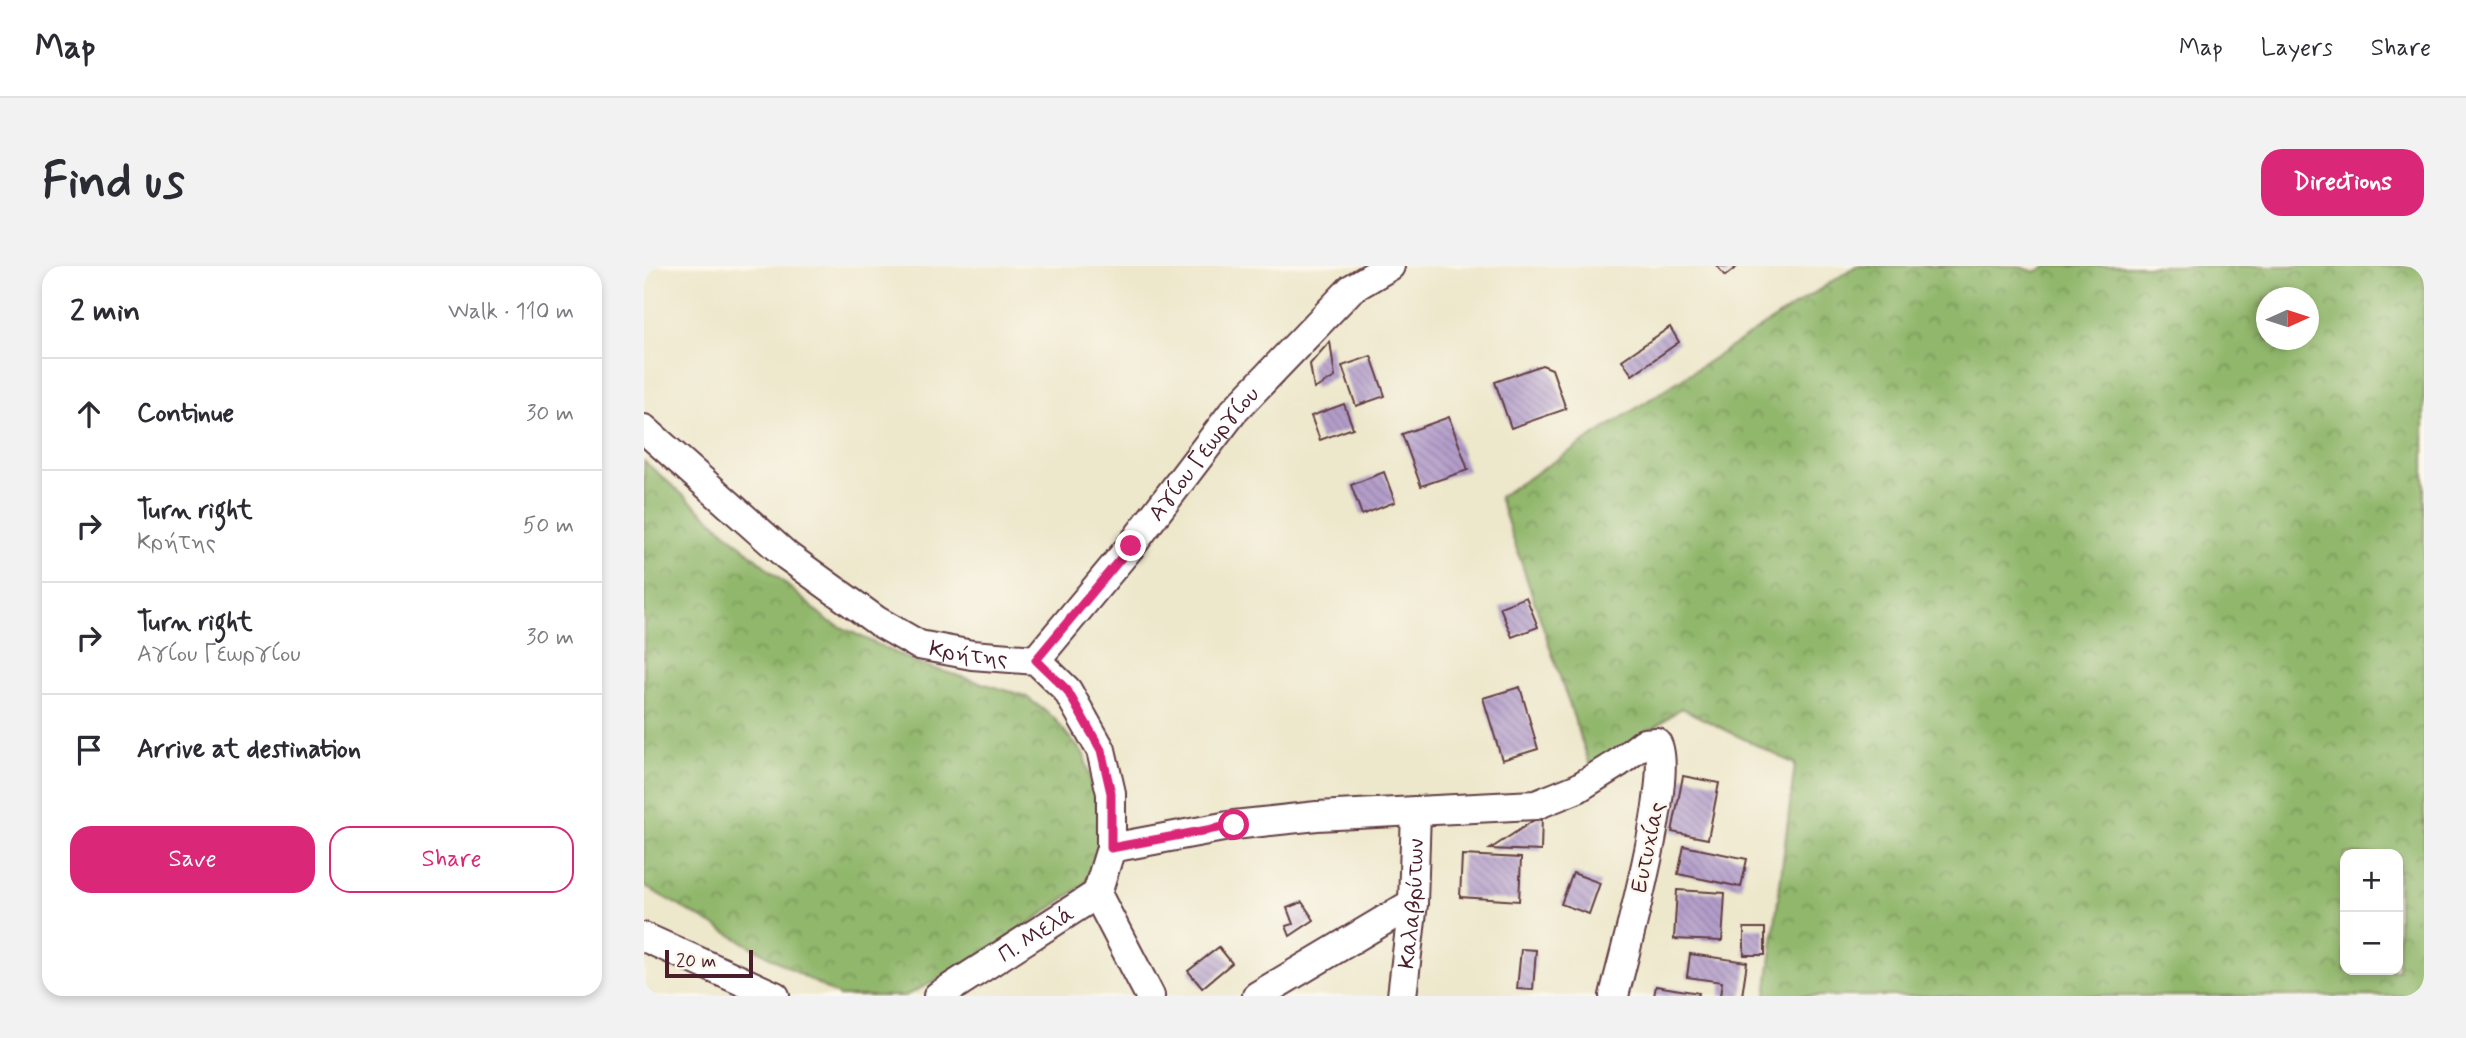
<!DOCTYPE html>
<html lang="en">
<head>
<meta charset="utf-8">
<style>
	:root { --surface:#fff; --page:#f2f2f3; --text:#2b2b33; --muted:#7c7c81; --line:#e1e1e2; --accent:#db2777 }
	body { margin:0; font-family:Mynerve,sans-serif; background:var(--page); color:var(--text) }
	.controls { position:absolute; right:21px; bottom:21px; display:grid; overflow:hidden; border-radius:14px; box-shadow:0 4px 10px #0003 }
	.controls button { width:63px; height:63px; display:grid; place-items:center; padding:0; border:0; border-bottom:2px solid var(--line); background:var(--surface); color:var(--text); font:35px sans-serif }
	.compass { position:absolute; left:1612px; top:21px; width:63px; height:63px; border-radius:50%; background:var(--surface); box-shadow:0 4px 10px #0003; rotate:87deg }
	.scale { position:absolute; left:21px; bottom:18px; width:88px; box-sizing:border-box; padding-left:7px; border:4px solid #4a1f2b; border-top:0; font-size:19px; line-height:24px; white-space:nowrap; color:#4a1f2b; -webkit-text-stroke:5px #fbf7ec; paint-order:stroke }
	.stop { position:absolute; width:21px; height:21px; margin:-16px; border:5px solid #db2777; border-radius:50%; background:#fff }
	.stop.end { background:#db2777; border-color:#fff; box-shadow:0 2px 7px #0008 }
	.list { margin:0; padding:0; list-style:none }
	h2 { display:flex; justify-content:space-between; align-items:center; height:91px; margin:0; padding:0 28px; font-size:30px }
	h2 small { font-size:23px; font-weight:400; color:var(--muted) }
	.list li { display:grid; grid-template-columns:46px 1fr auto; gap:21px; align-items:center; box-sizing:border-box; height:112px; padding:0 28px; border-top:2px solid var(--line) }
	.list b { display:block; font-size:26px; white-space:nowrap }
	.list p { margin:0; font-size:23px; white-space:nowrap; color:var(--muted) }
	.list em { font-size:23px; font-style:normal; color:var(--muted) }
	.actions { display:flex; gap:14px; padding:21px 28px }
	.actions a { flex:1; padding:16px 0; border:2px solid var(--accent); border-radius:21px; text-align:center; font-size:24px; color:var(--accent) }
	.actions .main { background:var(--accent); color:#fff }
	.icon { flex:none; width:38px; height:38px; fill:none; stroke:currentColor; stroke-width:2; stroke-linecap:round; stroke-linejoin:round }
	.map { position:relative; flex:none; width:1780px; height:730px; overflow:hidden; border-radius:21px }
	header { display:flex; align-items:center; gap:42px; box-sizing:border-box; height:98px; padding:0 35px; background:var(--surface); border-bottom:2px solid var(--line) }
	header strong { font-size:33px }
	nav { display:flex; gap:38px; margin-inline-start:auto; font-size:24px }
	.intro { display:flex; align-items:center; justify-content:space-between; box-sizing:border-box; height:168px; padding:0 42px }
	h1 { margin:0; font-size:49px }
	.button { padding:18px 32px; border-radius:21px; background:var(--accent); color:#fff; font-size:24px; font-weight:700 }
	main { display:flex; gap:42px; padding:0 42px }
	aside { flex:1; background:var(--surface); border-radius:21px; box-shadow:0 4px 10px #0003 }
	.map>svg:first-child { display:block }
	.forest { fill:url(#forest-crowns); stroke:#6e6b4c; stroke-width:2; fill-rule:evenodd }
	.building { fill:url(#building-back-hatch) }
	.lines { fill:none; stroke-linecap:round; stroke-linejoin:round }
	.street-casing { stroke:#623d43; stroke-width:32 }
	.street { stroke:#fff; stroke-width:28 }
	.route { stroke:#db2777; stroke-width:9 }
	.labels { text-anchor:middle; stroke-width:5; stroke-linejoin:round; paint-order:stroke }
	.street-label { font-size:23px; fill:#4a1f2b; stroke:#fbf7ec }
</style>
</head>
<body>
<header>
<strong>Map</strong>
<nav><a>Map</a><a>Layers</a><a>Share</a></nav>
</header>
<div class="intro"><h1>Find us</h1><a class="button">Directions</a></div>
<main>
<aside>
<h2>2 min<small>Walk · 110 m</small></h2>
<ul class="list">
<li><svg class="icon" aria-label="ahead" viewBox="0 0 24 24"><path d="M12 20V5M6 11l6-6 6 6"/></svg><div><b>Continue</b></div><em>30 m</em></li>
<li><svg class="icon" aria-label="right" viewBox="0 0 24 24"><path d="M7 20v-9h11M14 6l5 5-5 5"/></svg><div><b>Turn right</b><p>Κρήτης</p></div><em>50 m</em></li>
<li><svg class="icon" aria-label="right" viewBox="0 0 24 24"><path d="M7 20v-9h11M14 6l5 5-5 5"/></svg><div><b>Turn right</b><p>Αγίου Γεωργίου</p></div><em>30 m</em></li>
<li><svg class="icon" aria-label="arrive" viewBox="0 0 24 24"><path d="M6 21V4h12l-3 4 3 4H6"/></svg><div><b>Arrive at destination</b></div></li>
</ul>
<div class="actions"><a class="main">Save</a><a>Share</a></div>
</aside>
<div class="map">
<svg width="1780" height="730" viewBox="0 0 1780 730">
	<defs>
		<pattern id="forest-crowns" width="20" height="18" patternUnits="userSpaceOnUse" patternTransform="scale(1.75)"><rect width="20" height="18" fill="#91b76c"/><path d="M2 6a3 3 0 1 1 6 0M12 15a3 3 0 1 1 6 0" fill="none" stroke="#789459"/></pattern>
		<pattern id="building-back-hatch" width="6" height="6" patternUnits="userSpaceOnUse" patternTransform="scale(1.75)"><rect width="6" height="6" fill="#b39eca"/><path d="M-1 5l2 2M0 0l6 6M5-1l2 2" fill="none" stroke="#9480a4"/></pattern>
	</defs>
	<rect width="100%" height="100%" fill="#fbf7ec"/>
	<filter id="ink" filterUnits="userSpaceOnUse"><feTurbulence type="fractalNoise" baseFrequency=".0143" numOctaves="2"/><feDisplacementMap in="SourceGraphic" scale="14" xChannelSelector="R" yChannelSelector="G"/><feConvolveMatrix kernelMatrix="1 2 1 2 8 2 1 2 1" color-interpolation-filters="sRGB"/></filter>
	<filter id="wash" filterUnits="userSpaceOnUse"><feTurbulence type="fractalNoise" baseFrequency=".00686" numOctaves="4" result="noise"/><feDisplacementMap in="SourceGraphic" scale="28" xChannelSelector="R" yChannelSelector="G"/><feGaussianBlur stdDeviation="1.57" result="paint"/><feColorMatrix in="noise" values="0 0 0 0 0 0 0 0 0 0 0 0 0 0 0 0 0 1.4 0 .05"/><feComposite in="paint" operator="in"/></filter>
	<g filter="url(#wash)">
		<rect width="100%" height="100%" fill="#ede7cb"/>
		<path class="forest" d="M1212,0H1373L1391,6L1405,0H1780V730H1122L1151,498L1037,442L949,508L855,231ZM1622,32H1664V74H1622ZM1701,588H1754V704H1701Z
			M0,195L184,355L275,398L381,430L409,451L440,489L461,573L441,618L333,694L261,730H195L0,620Z"/>
		<g id="blocks">
			<path class="building" d="M1073,0H1094L1081,10Z
				M1026,61L1035,76L988,109L978,94Z
				M686,75L691,111L670,123L666,98Z
				M727,90L741,130L712,140L698,100Z
				M898,99L908,103L922,143L867,162L851,116Z
				M700,138L709,162L676,174L667,150Z
				M805,151L824,204L777,220L758,168Z
				M740,206L751,236L718,249L707,219Z
				M882,331L894,361L868,371L856,341Z
				M876,421L894,483L858,494L839,432Z
				M1039,510L1075,517L1064,573L1028,566Z
				M898,549L897,585L846,583Z
				M1040,580L1103,593L1097,621L1034,608Z
				M818,589L877,592L875,635L816,631Z
				M929,607L956,617L945,648L917,638Z
				M1033,624L1081,627L1078,675L1030,673Z
				M658,636L670,654L646,670L642,660L649,658L643,642Z
				M1100,662H1121V689H1100Z
				M575,681L588,697L558,722L544,705Z
				M877,683L892,684L889,724L873,723Z
				M1046,688L1103,696L1098,730H1076L1078,716L1043,711Z
				M1012,720L1055,727L1054,730H1010Z"/>
		</g>
	</g>
	<g filter="url(#ink)">
		<use href="#blocks" fill-opacity="0" stroke="#623d43" stroke-width="2"/>
		<g class="lines">
			<defs>
				<g id="street">
					<path id="s1" d="M0,163L143,290L233,355L275,379L328,389L392,394L423,424L457,484L467,527V582L453,628L506,730"/>
					<path id="s2" d="M392,394L487,280L589,146L707,23L746,0"/>
					<path d="M467,582L590,559L673,550L892,539L934,522L974,497L1000,477L1012,476C1033,500 979,692 970,730"/>
					<path d="M0,671L131,730"/>
					<path id="s3" d="M294,730L453,628"/>
					<path d="M613,730L769,637"/>
					<path id="s4" d="M758,730L769,637L772,545"/>
				</g>
			</defs>
			<use href="#street" class="street-casing"/>
			<use href="#street" class="street"/>
		</g>
	</g>
	<g class="lines" filter="url(#ink)">
		<path class="route" d="M487,280L392,394L423,424L457,484L467,527V582L590,559"/>
	</g>
	<g class="labels">
		<g class="street-label">
			<text dy="8" stroke="none"><textPath href="#s2" startOffset="266">Αγίου Γεωργίου</textPath></text>
			<text dy="8" stroke="none"><textPath href="#s1" startOffset="401">Κρήτης</textPath></text>
			<text transform="translate(1003 581) rotate(-78)" y="8">Ευτυχίας</text>
			<text dy="8" stroke="none"><textPath href="#s4" startOffset="93">Καλαβρύτων</textPath></text>
			<text dy="8" stroke="none"><textPath href="#s3" startOffset="116">Π. Μελά</textPath></text>
		</g>
	</g>
</svg>
<div class="controls">
<button>+</button>
<button>−</button>
</div>
<svg class="compass" viewBox="-18 -18 36 36"><path d="M0-13l5 13h-10z" fill="#e53935"/><path d="M0 13l5-13h-10z" fill="#7c7c81"/></svg>
<div class="scale">20 m</div>
<div class="stop" style="left:590px;top:559px"></div>
<div class="stop end" style="left:487px;top:280px"></div>
</div>
</main>
</body>
</html>
